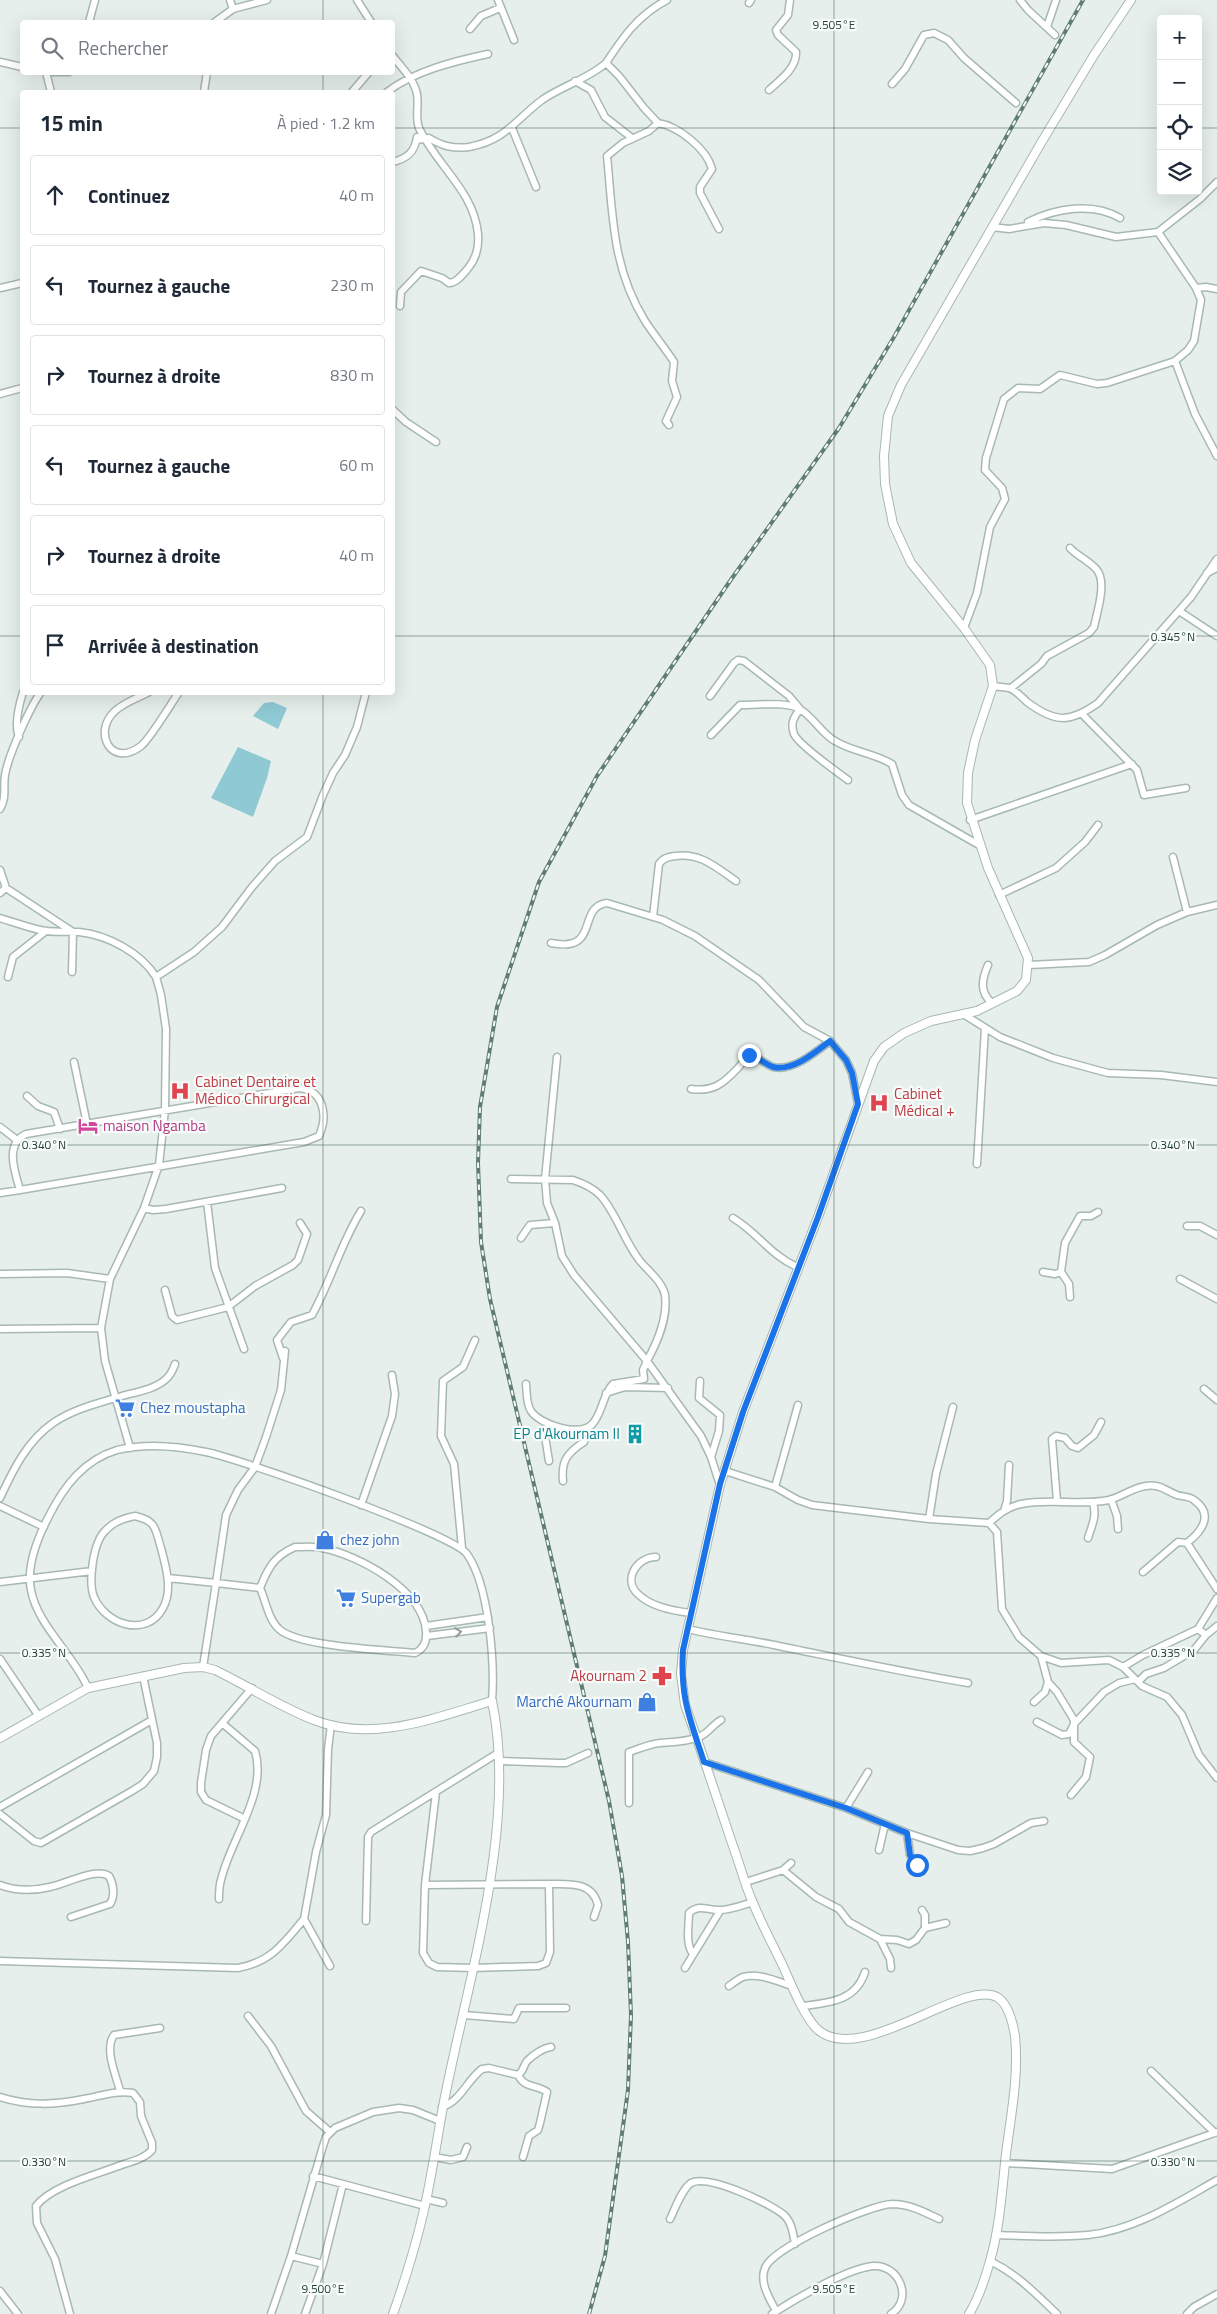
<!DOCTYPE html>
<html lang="fr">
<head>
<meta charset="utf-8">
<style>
	:root { --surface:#fff; --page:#f2f2f3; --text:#1f2937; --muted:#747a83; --line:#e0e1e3 }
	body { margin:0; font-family:"Titillium Web",sans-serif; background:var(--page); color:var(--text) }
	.controls { position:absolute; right:15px; top:15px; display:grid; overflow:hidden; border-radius:5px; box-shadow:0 5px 20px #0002 }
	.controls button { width:45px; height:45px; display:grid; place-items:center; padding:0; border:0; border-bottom:1px solid var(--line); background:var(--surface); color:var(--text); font:25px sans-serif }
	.stop { position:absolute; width:15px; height:15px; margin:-11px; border:4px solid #1a73e8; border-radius:50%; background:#fff }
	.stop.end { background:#1a73e8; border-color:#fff; box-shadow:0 1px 5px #0008 }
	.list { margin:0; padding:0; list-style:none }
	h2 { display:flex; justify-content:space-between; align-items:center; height:65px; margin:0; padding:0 20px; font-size:21px }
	h2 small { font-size:16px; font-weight:400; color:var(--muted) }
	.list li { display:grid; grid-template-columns:32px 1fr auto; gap:15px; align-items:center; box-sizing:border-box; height:80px; margin:0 10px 10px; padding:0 10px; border:1px solid var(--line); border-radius:5px }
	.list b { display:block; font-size:19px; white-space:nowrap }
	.list em { font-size:16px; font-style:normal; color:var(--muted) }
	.icon { flex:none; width:28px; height:28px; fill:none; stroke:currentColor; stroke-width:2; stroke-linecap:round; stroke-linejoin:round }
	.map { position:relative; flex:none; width:1217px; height:2314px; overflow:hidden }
	.search { position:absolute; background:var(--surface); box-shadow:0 5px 20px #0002; left:20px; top:20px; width:375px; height:55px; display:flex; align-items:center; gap:12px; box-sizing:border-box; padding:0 18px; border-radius:5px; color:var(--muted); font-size:19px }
	.panel { position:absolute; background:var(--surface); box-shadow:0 5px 20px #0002; left:20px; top:90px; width:375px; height:605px; border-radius:5px }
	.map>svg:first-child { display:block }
	.water { fill:#8ec9d4 }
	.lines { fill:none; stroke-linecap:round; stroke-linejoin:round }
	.minor-casing { stroke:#a8b8b2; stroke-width:9 }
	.tertiary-casing { stroke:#a8b8b2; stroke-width:10 }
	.minor { stroke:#fff; stroke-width:6 }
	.tertiary { stroke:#fff; stroke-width:8 }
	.rail-casing { stroke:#5f7d75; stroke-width:4 }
	.rail { stroke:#f7fbf9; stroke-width:2; stroke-dasharray:5.5; stroke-linecap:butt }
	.oneway { stroke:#92a09c }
	.route { stroke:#1a73e8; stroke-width:6 }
	.ticks { fill:none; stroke:#24423a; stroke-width:1; stroke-opacity:0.45 }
	.labels { text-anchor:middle; stroke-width:4.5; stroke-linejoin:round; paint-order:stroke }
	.health-label { font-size:15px; fill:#be3a42; stroke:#f7fbf9; text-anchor:start }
	.hotel-label { font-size:15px; fill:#b23c85; stroke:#f7fbf9; text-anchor:start }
	.shop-label { font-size:15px; fill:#366cbe; stroke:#f7fbf9; text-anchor:start }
	.culture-label { font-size:15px; fill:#0d838f; stroke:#f7fbf9; text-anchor:end }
	.ticks-label { font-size:12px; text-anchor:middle; fill:#24423a; stroke:#f7fbf9; stroke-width:4.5; stroke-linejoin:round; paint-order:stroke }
</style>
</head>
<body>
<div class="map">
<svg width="1217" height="2314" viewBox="0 0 1217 2314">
	<rect width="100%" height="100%" fill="#e6efeb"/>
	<path class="water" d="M273,702L287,708L278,729L253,716L264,703Z
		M238,747L271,761L267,778L253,817L211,798Z"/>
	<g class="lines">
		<defs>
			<path id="minor" d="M230,0L233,9
				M357,0L371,22
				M498,0L514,40
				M1020,0L1028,10L1055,35
				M749,3L751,0
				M89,22L95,0
				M215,22L233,9L267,0
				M1047,27L1056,0
				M470,29L481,16L500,8
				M392,55C401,67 414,79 417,94C419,105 415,118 419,128C437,166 474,191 478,234C479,247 477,257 469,267C464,273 457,283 449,283L442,278L421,271L401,292L400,306
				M0,62L22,67
				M606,63C623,37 638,15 667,0
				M46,72L51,92
				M49,72H69
				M575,81L591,90L605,117L632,138
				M892,84L905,69L924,35L934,33L948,40L964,58L1016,103
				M769,90C780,80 797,68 796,52L778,35L776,30L788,15L790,0
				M204,92L207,72
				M352,92L369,72
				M387,92C414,71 455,61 488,54
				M658,123C678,126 707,149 712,169L700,187V193L719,229
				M512,128L536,187
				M417,140L429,138C442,146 453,149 469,147C506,140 514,121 542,100C562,86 588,79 606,63L619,76L644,108L658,123L649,131L623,143L607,156C613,216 612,268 645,321C654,335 665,348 674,362L672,381L677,397L666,421L669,425
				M392,162C407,159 415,152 417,137
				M1028,222C1056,208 1093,202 1120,218
				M992,227L1009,229L1044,223L1066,225L1116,237L1158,232L1200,199L1217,182
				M1158,232L1196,288L1201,300L1194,341L1188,350L1175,361
				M0,288L22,283
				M1196,288L1206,287L1217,289
				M0,394L22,388
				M392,409L406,422L436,442
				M1207,573L1217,568
				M1179,611L1217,636
				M964,628L977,593L990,527L1005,499L1002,488L985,470L986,458L1004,399L1018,388L1040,389L1060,375L1097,384L1107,383L1175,361L1195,414L1217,456
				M993,686C998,687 1004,687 1009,688C1015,690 1022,697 1027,702C1055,723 1070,723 1098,703L1191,597L1217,559
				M1011,688L1041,664L1047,656L1089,633L1094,627C1097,612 1107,583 1097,570C1090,561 1077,556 1070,548
				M149,692C138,698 125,702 115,711C92,732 111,769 141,746C150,739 171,704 179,692
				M710,696L734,663L738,660L744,661L789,696L800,709C794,717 790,723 794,734C798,744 837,772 848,780
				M1082,714L1137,770L1144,795L1186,788
				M711,735L740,705C755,705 789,701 801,710C814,718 822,734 835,741C853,752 874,753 892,764L902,795L909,805L979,845
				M19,737C14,725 19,705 23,692
				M0,809C7,797 3,788 5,775C8,756 30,707 41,692
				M970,820L1132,764
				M1173,857L1187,912
				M0,870L6,888L73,932L72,972
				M0,893L6,888
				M999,895L1056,868L1085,842L1098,825
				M653,917L659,864C663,858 668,857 675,856C700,852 717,868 736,881
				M0,918C13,922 27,927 40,930C53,933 66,931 79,932C108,935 141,953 156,977
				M551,943C601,953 576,907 607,903L663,920L695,936L759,980L804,1027L830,1041L846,1060L852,1073L858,1104
				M988,965C982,979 979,992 992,1003
				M1029,965L1089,962L1105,955L1157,925L1187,912L1217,905
				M8,977L13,957L46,931
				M963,1014L1000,1037L1053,1058L1093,1069L1108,1073L1161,1075L1217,1082
				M74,1062L87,1124
				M691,1089C713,1092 723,1084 738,1068C742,1063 746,1058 752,1055C759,1058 765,1064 773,1067C792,1072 816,1052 830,1041
				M27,1096L38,1106L54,1112L60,1129
				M0,1127L17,1140
				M977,1164L985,1028
				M511,1179L573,1180C582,1183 593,1188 600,1195C616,1212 624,1241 640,1261C648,1271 662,1281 665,1295C668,1318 658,1341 647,1361L701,1436L711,1457L720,1485
				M0,1193L20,1190L304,1142L319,1136C328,1116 324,1090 299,1088L26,1134C4,1144 15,1172 20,1190
				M207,1202L215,1268L244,1349
				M144,1208L153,1210L166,1209L282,1188
				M733,1218C758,1233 769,1254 797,1267
				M1187,1226H1200L1217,1235
				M521,1238L530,1225L555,1223
				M1043,1272L1055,1274L1061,1272L1065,1243L1080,1216H1091L1098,1212
				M1061,1272L1069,1284L1070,1297
				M0,1274L67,1273L110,1279
				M1180,1279L1217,1299
				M165,1290L172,1316L177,1320L228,1307L255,1286L293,1265L298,1260L307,1234L300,1223
				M0,1329L101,1328
				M283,1358L277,1340L291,1322L312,1315C331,1281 341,1243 361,1211
				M700,1381L699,1398L720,1415L719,1431L711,1457
				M526,1384C527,1393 526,1404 531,1411C540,1425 583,1439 594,1422C603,1410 603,1394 613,1384L644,1379L643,1370L647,1361L574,1275L562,1256L555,1223L547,1203L545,1179L557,1057
				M1204,1389L1217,1400
				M606,1393L625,1387L668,1388
				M130,1448L105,1361L101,1328L110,1279L144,1208L159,1165L165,1110L166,1029L161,995L156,977L194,952L222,927L252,887L275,861L307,837L323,795L333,773L345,755L357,727L366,692
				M549,1461L544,1430L547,1428L557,1429
				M725,1471L775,1487L798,1500L812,1505L929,1519L989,1523C999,1514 1007,1507 1021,1504C1050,1498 1079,1506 1109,1500C1124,1496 1139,1483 1156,1486C1163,1487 1169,1492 1177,1495C1183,1497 1189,1496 1194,1500C1215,1515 1201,1532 1187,1543
				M563,1481C561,1461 567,1453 584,1442L586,1428
				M775,1487L798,1405
				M0,1498C13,1470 27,1441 53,1423C73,1409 99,1403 122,1396C136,1392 153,1390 165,1380C170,1376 173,1370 175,1364
				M1111,1499L1117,1516L1118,1529
				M1057,1501L1052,1439L1056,1436L1065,1438L1072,1446L1078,1448L1094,1435L1101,1422
				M361,1505L392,1416L395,1394L392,1375
				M0,1506L44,1527
				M1004,1511L1007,1501L1009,1465
				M135,1516C157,1521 155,1529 161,1548C166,1567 173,1590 163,1608C146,1639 105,1624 94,1597C88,1582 93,1543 105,1531C113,1522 124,1518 135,1516Z
				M929,1519L936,1474L953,1407
				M989,1523L997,1532L1002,1609L1019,1637L1041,1656L1061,1663L1109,1660L1123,1667L1142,1686L1167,1697L1182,1715L1199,1755L1217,1778
				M1088,1538C1092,1525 1097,1516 1093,1503
				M295,1547C303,1547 313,1546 322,1548C359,1555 423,1590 426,1631C427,1641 424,1649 415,1653C387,1650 298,1647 279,1629C268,1619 266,1601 260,1588C268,1568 274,1556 295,1547Z
				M462,1548L454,1464L441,1436L443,1381L463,1367L475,1340
				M656,1557C636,1557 622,1581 639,1595C652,1607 673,1611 691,1613
				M1143,1572L1178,1542L1187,1543L1217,1589
				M168,1578L216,1583L203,1667
				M0,1582L92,1571
				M260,1588L216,1583L226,1515L238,1490L255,1467L266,1437L281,1390L285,1351
				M426,1626L488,1617
				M688,1629C716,1636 745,1639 774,1645C838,1658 902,1672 968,1683
				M1198,1629L1217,1598
				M427,1636L490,1628
				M1041,1656L1048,1682L1057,1692L1074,1720V1742L1090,1757L1086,1777L1071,1795
				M0,1659L38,1715
				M1123,1667L1143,1655L1198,1629L1206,1635L1217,1626
				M1138,1682L1146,1674L1164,1668L1194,1650L1206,1635
				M88,1688C74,1655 37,1625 31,1590C26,1566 38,1537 49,1516C64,1486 84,1460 117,1450C146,1443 178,1446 206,1452C241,1459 453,1534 467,1554C489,1585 495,1663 492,1701
				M1034,1702L1045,1692L1048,1682
				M1037,1722L1062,1735L1069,1734L1074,1724L1104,1692L1119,1683L1135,1679
				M499,1761L558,1763H566L588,1753
				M704,1762L846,1808L907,1833L958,1850L970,1851L983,1848L994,1844L1031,1823L1044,1821
				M629,1803V1752C639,1749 649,1744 660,1743C674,1742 686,1742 699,1737C709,1733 712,1725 721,1720
				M0,1807L152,1720
				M846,1808L868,1772
				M0,1814L34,1841L41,1843L132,1791L143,1784L154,1771L157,1757V1743L143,1676
				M245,1819L206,1800L201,1792V1783L206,1750L211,1736L252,1688
				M907,1833L910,1855L918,1868
				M879,1850L885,1824
				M783,1870L816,1897L839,1909L849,1922L880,1939L897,1940L909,1944L916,1940L925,1928L946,1923
				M746,1882L783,1870L791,1863
				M549,1884C569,1884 592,1881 598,1905L594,1917
				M0,1885C16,1891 33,1891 50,1887C66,1884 96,1867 109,1876C114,1885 115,1896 110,1904L71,1917
				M425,1885L549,1884L550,1952L546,1963L538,1966L473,1968L437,1967L429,1963L423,1953L425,1885L436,1792
				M219,1899C219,1893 219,1886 221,1880C230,1840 268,1793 255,1751L222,1723
				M922,1910L925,1915V1928
				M366,1921L368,1837L371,1832L498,1753
				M880,1939L890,1959L891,1968
				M693,1954C685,1944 689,1925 689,1913C700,1903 708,1911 720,1910C730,1910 743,1905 753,1902
				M0,1961L238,1968C271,1962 283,1944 304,1919
				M330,1966L304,1919L316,1852L326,1815L328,1749L331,1725
				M685,1968L720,1911
				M729,1986C733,1983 738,1979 743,1977C757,1972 779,1982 792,1986
				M803,2006C829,2003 856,2001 865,1972
				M464,2015L514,2019L519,2008H566
				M248,2016L271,2046L306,2111L330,2132
				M1151,2071L1215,2133
				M518,2075C525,2089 536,2084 547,2092L540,2123L538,2130L529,2136L523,2157
				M120,2091C116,2075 104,2049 114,2035L160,2028
				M0,2097C29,2106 54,2105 84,2099C101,2096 116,2090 133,2093L140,2102L141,2116L152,2143V2150C145,2158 134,2161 124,2164C99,2174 52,2185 36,2206L37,2223L55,2259L70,2314
				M442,2107C461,2101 467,2080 482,2069L489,2068L518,2075C524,2071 523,2066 527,2061C533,2055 543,2048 551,2047
				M434,2157L451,2160L463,2157L467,2147
				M1005,2163L1112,2169L1217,2132
				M313,2176L425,2206
				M426,2199L443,2203
				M670,2219C675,2209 682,2189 691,2183C708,2174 770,2203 784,2215C792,2222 793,2234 795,2244
				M996,2235C1027,2236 1057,2238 1088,2235C1135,2230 1176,2203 1217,2180
				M291,2256L323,2264
				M990,2261C1017,2274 1035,2293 1057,2314
				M0,2291L18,2314
				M776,2311C770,2299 759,2283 765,2268C773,2247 869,2205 892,2204C910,2204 924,2212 939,2219
				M271,2314L291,2256L323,2146L326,2137L335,2128L373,2112L399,2108L413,2110L440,2121
				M305,2314L323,2264L343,2184
				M772,2314C795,2299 846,2269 873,2266C899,2264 914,2299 891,2314
				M1187,2314L1194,2307L1217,2294"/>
			<path id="tertiary" d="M0,1738L88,1688L184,1668L203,1667L215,1670C248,1686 280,1707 314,1720C373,1743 434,1718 492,1701C517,1818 472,1966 448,2082C441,2113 437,2144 431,2175C423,2222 409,2269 393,2314
				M969,2314C979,2298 985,2279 990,2261C1000,2227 1002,2189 1006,2154C1011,2115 1019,2075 1015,2036C1013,2024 1009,2004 997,1997C962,1978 858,2070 816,2028C803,2014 791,1984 783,1966C773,1945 762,1925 753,1903C745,1885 740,1865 733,1846C717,1799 702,1752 685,1705L681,1674L683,1650L720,1485L743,1412L818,1217L874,1061L884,1047L904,1033L931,1021L977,1011L1017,991L1026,980L1028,958L988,868L967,803L968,773L975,740L993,686L990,665L964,628L911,563L893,524L885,484L884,456L888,416L901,385L1041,143L1094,55L1131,0"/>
		</defs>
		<use href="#minor" class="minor-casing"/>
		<use href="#tertiary" class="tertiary-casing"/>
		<use href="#minor" class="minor"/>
		<use href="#tertiary" class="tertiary"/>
		<defs>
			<path id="rail" d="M589,2314L605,2256L628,2090L631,2015L628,1942L622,1876L609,1801L490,1299L481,1242L478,1163L480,1107L497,1007L539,882L597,776L730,581L839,428L894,337L1083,0"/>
		</defs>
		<use href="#rail" class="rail-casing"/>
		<use href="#rail" class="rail"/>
	</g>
	<defs><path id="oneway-chevron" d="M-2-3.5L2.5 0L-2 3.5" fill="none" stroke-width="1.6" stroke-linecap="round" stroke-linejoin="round" transform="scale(1.25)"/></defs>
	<use class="oneway" href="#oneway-chevron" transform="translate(458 1632) rotate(-8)"/>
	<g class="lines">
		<path class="route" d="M749,1055H752C759,1058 765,1064 773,1067C792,1072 816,1052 830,1041L846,1060L852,1073L858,1104L818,1217L743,1412L720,1484L683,1650C680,1698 690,1719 704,1762L846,1808L907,1833L910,1855L917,1865"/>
	</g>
	<path class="ticks" d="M323,0V22M834,0V2314M323,72V92M0,128H22M392,128H1161M1198,128H1217M0,636H22M392,636H1217M323,692V2314M0,1145H1217M0,1653H1217M0,2161H1217"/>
	<defs>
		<symbol id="hospital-bare" viewBox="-9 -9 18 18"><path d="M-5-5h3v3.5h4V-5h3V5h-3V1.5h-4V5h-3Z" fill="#e0444e" stroke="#f7fbf9" stroke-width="2.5" paint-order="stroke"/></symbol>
		<symbol id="hotel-bare" viewBox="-9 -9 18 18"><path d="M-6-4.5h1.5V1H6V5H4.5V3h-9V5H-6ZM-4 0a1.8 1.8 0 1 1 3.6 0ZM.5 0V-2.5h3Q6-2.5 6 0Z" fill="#d1479c" stroke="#f7fbf9" stroke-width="2.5" paint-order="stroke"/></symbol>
		<symbol id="supermarket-bare" viewBox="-9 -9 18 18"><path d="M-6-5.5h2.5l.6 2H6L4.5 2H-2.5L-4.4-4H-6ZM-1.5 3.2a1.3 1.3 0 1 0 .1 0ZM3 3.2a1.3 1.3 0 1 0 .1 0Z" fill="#3f7fe0" stroke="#f7fbf9" stroke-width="2.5" paint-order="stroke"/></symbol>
		<symbol id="building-bare" viewBox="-9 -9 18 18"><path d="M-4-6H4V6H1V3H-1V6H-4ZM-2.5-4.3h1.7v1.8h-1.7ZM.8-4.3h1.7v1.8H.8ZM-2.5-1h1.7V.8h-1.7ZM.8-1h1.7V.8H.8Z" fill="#0f9aa8" stroke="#f7fbf9" stroke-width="2.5" paint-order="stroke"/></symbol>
		<symbol id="shop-bare" viewBox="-9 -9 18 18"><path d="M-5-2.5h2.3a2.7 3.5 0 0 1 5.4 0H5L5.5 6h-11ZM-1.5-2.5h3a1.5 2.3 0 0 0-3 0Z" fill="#3f7fe0" stroke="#f7fbf9" stroke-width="2.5" paint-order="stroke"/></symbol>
		<symbol id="pharmacy-bare" viewBox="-9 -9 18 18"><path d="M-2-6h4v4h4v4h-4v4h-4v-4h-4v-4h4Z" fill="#e0444e" stroke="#f7fbf9" stroke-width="2.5" paint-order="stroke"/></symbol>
	</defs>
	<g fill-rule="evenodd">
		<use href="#hospital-bare" x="166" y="1077" width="28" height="28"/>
		<use href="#hospital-bare" x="865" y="1089" width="28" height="28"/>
		<use href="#hotel-bare" x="74" y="1112" width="28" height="28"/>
		<use href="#supermarket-bare" x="111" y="1394" width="28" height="28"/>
		<use href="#building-bare" x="621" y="1420" width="28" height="28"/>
		<use href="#shop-bare" x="311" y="1526" width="28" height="28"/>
		<use href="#supermarket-bare" x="332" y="1584" width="28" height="28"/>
		<use href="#pharmacy-bare" x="648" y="1662" width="28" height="28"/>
		<use href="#shop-bare" x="633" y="1688" width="28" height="28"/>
	</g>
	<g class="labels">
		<g class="health-label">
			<text x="195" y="1087">Cabinet Dentaire et<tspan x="195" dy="17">Médico Chirurgical</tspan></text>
			<text x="894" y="1099">Cabinet<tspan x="894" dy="17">Médical +</tspan></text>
			<text x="647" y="1681" text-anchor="end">Akournam 2</text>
		</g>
		<g class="hotel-label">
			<text x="103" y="1131">maison Ngamba</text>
		</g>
		<g class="shop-label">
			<text x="140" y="1413">Chez moustapha</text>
			<text x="340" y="1545">chez john</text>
			<text x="361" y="1603">Supergab</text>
			<text x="632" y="1707" text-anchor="end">Marché Akournam</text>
		</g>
		<g class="culture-label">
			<text x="620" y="1439">EP d'Akournam II</text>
		</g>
	</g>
	<g class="ticks-label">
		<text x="834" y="29">9.505°E</text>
		<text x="1173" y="641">0.345°N</text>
		<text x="44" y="1149">0.340°N</text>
		<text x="1173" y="1149">0.340°N</text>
		<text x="44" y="1657">0.335°N</text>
		<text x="1173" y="1657">0.335°N</text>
		<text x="44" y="2166">0.330°N</text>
		<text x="1173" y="2166">0.330°N</text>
		<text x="323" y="2293">9.500°E</text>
		<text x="834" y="2293">9.505°E</text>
	</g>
</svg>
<div class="controls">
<button>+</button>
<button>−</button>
<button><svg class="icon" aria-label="locate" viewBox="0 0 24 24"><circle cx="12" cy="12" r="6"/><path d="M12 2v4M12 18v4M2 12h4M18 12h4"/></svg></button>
<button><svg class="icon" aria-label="layers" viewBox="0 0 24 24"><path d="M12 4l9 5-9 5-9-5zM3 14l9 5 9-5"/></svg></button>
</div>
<div class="stop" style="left:917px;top:1865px"></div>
<div class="stop end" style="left:749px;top:1055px"></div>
<div class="search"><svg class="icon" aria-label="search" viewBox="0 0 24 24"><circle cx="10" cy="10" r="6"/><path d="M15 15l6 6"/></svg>Rechercher</div>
<section class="panel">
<h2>15 min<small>À pied · 1.2 km</small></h2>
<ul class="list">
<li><svg class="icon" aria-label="ahead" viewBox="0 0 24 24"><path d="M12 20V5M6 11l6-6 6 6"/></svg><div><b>Continuez</b></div><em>40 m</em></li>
<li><svg class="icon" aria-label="left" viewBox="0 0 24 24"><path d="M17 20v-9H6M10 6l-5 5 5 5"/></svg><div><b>Tournez à gauche</b></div><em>230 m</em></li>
<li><svg class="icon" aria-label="right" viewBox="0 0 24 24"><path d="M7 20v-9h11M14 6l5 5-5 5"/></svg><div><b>Tournez à droite</b></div><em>830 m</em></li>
<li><svg class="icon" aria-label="left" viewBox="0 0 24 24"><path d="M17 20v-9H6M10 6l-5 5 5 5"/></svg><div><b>Tournez à gauche</b></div><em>60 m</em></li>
<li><svg class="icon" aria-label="right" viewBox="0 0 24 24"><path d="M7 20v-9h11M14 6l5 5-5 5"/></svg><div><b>Tournez à droite</b></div><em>40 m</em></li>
<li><svg class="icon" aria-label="arrive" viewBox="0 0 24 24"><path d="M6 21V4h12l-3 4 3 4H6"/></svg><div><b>Arrivée à destination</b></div></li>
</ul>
</section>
</div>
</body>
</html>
